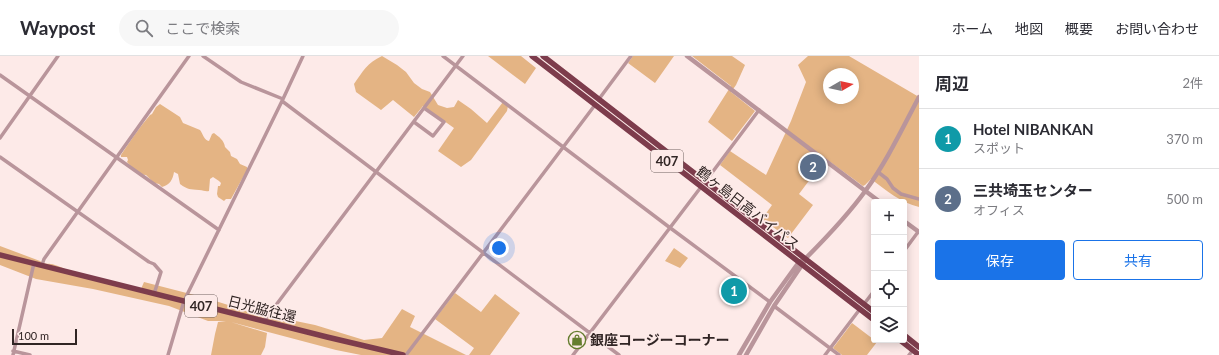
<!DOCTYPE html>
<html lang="ja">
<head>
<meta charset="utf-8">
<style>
	:root { --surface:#fff; --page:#f7f7f7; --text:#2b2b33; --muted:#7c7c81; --line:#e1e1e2; --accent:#1a73e8 }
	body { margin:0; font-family:Lato,"Noto Sans JP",sans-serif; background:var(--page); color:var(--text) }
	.controls { position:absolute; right:12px; bottom:12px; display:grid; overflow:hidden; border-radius:4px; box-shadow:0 2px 10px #0003 }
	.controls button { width:36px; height:36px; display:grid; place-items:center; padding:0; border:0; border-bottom:1px solid var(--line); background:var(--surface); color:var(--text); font:20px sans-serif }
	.compass { position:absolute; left:823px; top:12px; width:36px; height:36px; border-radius:50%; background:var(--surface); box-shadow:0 2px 10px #0003; rotate:81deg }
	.scale { position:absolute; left:12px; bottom:10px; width:65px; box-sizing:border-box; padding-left:4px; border:2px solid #312524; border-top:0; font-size:11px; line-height:14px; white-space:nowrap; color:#312524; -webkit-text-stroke:3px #fdeae8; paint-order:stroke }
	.you { position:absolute; left:499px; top:192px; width:14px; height:14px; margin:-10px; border:3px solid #fff; border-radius:50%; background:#1a73e8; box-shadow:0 0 0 6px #1a73e833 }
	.badge { display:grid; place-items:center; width:26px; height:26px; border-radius:50%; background:var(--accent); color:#fff; font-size:13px; font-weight:700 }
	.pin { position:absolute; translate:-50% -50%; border:2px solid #fff; box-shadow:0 1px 4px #0006 }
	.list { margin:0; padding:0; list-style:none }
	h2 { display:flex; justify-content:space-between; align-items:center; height:52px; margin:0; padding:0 16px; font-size:17px }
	h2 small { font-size:13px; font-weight:400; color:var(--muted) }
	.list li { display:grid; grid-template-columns:26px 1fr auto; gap:12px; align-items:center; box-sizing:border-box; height:60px; padding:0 16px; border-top:1px solid var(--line) }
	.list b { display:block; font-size:15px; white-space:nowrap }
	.list p { margin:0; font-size:13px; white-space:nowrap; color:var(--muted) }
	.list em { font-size:13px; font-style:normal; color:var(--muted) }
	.actions { display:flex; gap:8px; padding:12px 16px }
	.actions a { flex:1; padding:9px 0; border:1px solid var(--accent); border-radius:4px; text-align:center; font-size:14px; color:var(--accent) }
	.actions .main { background:var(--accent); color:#fff }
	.icon { flex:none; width:22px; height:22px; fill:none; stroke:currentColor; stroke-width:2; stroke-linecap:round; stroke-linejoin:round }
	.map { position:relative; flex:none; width:919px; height:299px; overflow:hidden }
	header { display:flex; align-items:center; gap:24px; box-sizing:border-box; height:56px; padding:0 20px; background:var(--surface); border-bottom:1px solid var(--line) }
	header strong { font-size:19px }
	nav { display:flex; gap:22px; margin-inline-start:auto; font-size:14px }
	.search { width:280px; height:36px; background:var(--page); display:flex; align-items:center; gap:10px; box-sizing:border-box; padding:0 14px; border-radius:22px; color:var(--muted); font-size:15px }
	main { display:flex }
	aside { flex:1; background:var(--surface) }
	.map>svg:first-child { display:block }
	.green { fill:#e4b484; fill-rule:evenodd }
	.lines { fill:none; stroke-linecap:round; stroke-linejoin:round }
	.minor { stroke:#b9959b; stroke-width:3.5 }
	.tertiary { stroke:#b9959b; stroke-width:4.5 }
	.trunk { stroke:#7d3c4c; stroke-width:5.5 }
	.labels { text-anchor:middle; stroke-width:3.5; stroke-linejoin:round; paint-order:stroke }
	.shield { fill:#fdeae8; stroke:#6e605f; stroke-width:1 }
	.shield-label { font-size:13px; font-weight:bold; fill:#312524 }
	.street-label { font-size:14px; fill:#312524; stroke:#fdeae8 }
	.poi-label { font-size:14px; font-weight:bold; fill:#312524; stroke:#fdeae8; text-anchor:start }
</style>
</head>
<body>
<header>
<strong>Waypost</strong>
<div class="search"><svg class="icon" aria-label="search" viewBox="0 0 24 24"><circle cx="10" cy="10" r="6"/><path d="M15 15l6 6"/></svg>ここで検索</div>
<nav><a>ホーム</a><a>地図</a><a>概要</a><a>お問い合わせ</a></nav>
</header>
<main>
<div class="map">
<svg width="919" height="299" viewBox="0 0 919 299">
	<rect width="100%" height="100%" fill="#fdeae8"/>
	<path class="green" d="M382,0L397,9L406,16L414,27L422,33L430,36L438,49L447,52L454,51L458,44L471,53L487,67L503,46L508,50L507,55L471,104L461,111L438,95L454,72L423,50L414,61L393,44L381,54L356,36L354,28C363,15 367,7 382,0Z
		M488,0H521L536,12L525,28Z
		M633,0H674L655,27L628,7Z
		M692,0H732L745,9L736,29L731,36L755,55L732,85L708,66L731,30Z
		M808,0H849L919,41V151C901,147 886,134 871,123L865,129L863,130L814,94L802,109L814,118L799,138L813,149L788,182L762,163L772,149L720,109L730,95L766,119L791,65L806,26L798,9ZM829,18H853V42H829Z
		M160,48L180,61L183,67L200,74C203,78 204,84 209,85L212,78L214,77C219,81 224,84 225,91L230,96L231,100L237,103L240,108L247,111V114L231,143H226L224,145L218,141L217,138L218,130H220L221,127L219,125L213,121L210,123L209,135C205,136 204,134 199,134C190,133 188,134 180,128L178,118L174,116C173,123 170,129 162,131L159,128L154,127L146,119C139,119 132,112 127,106L128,104L127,101H121V99C130,85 139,72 150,59L152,58L156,51Z
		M0,190L40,205C46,209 46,207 52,208C59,210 66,213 72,217L141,233L144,226L206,242L244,254L251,258L281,262L315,269L364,284L382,282L402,253L415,260L410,271L466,299H361L336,294L231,266L267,277L265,291L261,299H211L215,278L218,266L226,265H208L169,250L93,233L36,223L0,209Z
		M674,192L688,202L680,212L665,205Z
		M455,237L481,256L495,238L520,257L490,299H469L474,292L435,263Z
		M852,267L877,286L867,299H842L833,292Z"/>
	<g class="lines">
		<path class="minor" d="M203,0L241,26L283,43
			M443,0L669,171L770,246
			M0,19L219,174
			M599,43L631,0
			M282,45L619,299
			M414,66L433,80L444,66L424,52
			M0,82L58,0
			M0,101L149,206L154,208L161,216L154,238
			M878,116L887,123L893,132L901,138L919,143
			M705,126L759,54
			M904,195L918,176
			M42,209L44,203L189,0
			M864,248L874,235
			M774,250L839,299
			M264,265L463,0
			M13,295L30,299
			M13,299L34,207
			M168,299L184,245L283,43L303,0
			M406,299L595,49
			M573,299L701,131
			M825,299L860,253
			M909,299L913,294"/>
		<path class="tertiary" d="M687,0L880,146
			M904,165L919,176
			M739,299L770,246L799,206L805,203C827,181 848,159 866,134C887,105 902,73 919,41
			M746,299L774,250L804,206"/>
		<path class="trunk" d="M532,0L874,264
			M543,0L874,256
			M0,199L327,281L403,299
			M904,279L919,291
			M900,284L919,299"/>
	</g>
	<defs>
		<symbol id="shop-ring" viewBox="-11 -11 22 22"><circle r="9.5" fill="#fdeae8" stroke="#657d2f" stroke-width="1.5"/><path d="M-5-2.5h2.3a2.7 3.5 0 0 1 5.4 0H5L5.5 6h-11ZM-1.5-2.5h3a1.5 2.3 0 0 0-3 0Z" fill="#657d2f"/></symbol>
	</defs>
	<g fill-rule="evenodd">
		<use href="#shop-ring" x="567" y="274" width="20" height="20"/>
	</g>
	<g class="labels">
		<g class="shield">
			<rect x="651" y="94" width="32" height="22" rx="3"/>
			<rect x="185" y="239" width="32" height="22" rx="3"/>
		</g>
		<g class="shield-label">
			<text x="667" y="110">407</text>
			<text x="201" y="255">407</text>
		</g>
		<g class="street-label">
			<text transform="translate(748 152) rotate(38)" y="5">鶴ヶ島日高バイパス</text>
			<text transform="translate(262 253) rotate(14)" y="5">日光脇往還</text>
		</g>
		<g class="poi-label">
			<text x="590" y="289">銀座コージーコーナー</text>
		</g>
	</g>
</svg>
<div class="controls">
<button>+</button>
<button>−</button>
<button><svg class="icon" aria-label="locate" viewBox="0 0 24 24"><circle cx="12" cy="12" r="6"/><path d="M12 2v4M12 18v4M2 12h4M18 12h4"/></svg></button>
<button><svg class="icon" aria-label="layers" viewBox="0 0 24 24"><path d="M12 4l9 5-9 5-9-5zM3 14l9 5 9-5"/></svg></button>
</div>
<svg class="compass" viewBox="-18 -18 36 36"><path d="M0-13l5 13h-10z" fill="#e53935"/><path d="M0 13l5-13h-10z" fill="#7c7c81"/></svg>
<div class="scale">100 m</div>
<div class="you"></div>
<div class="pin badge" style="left:734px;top:235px;background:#0f9aa8">1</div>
<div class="pin badge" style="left:813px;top:111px;background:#5c6f8a">2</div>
</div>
<aside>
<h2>周辺<small>2件</small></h2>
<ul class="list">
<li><span class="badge" style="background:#0f9aa8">1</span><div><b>Hotel NIBANKAN</b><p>スポット</p></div><em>370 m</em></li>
<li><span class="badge" style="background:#5c6f8a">2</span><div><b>三共埼玉センター</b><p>オフィス</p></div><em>500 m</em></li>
</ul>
<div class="actions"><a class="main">保存</a><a>共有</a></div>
</aside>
</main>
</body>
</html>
